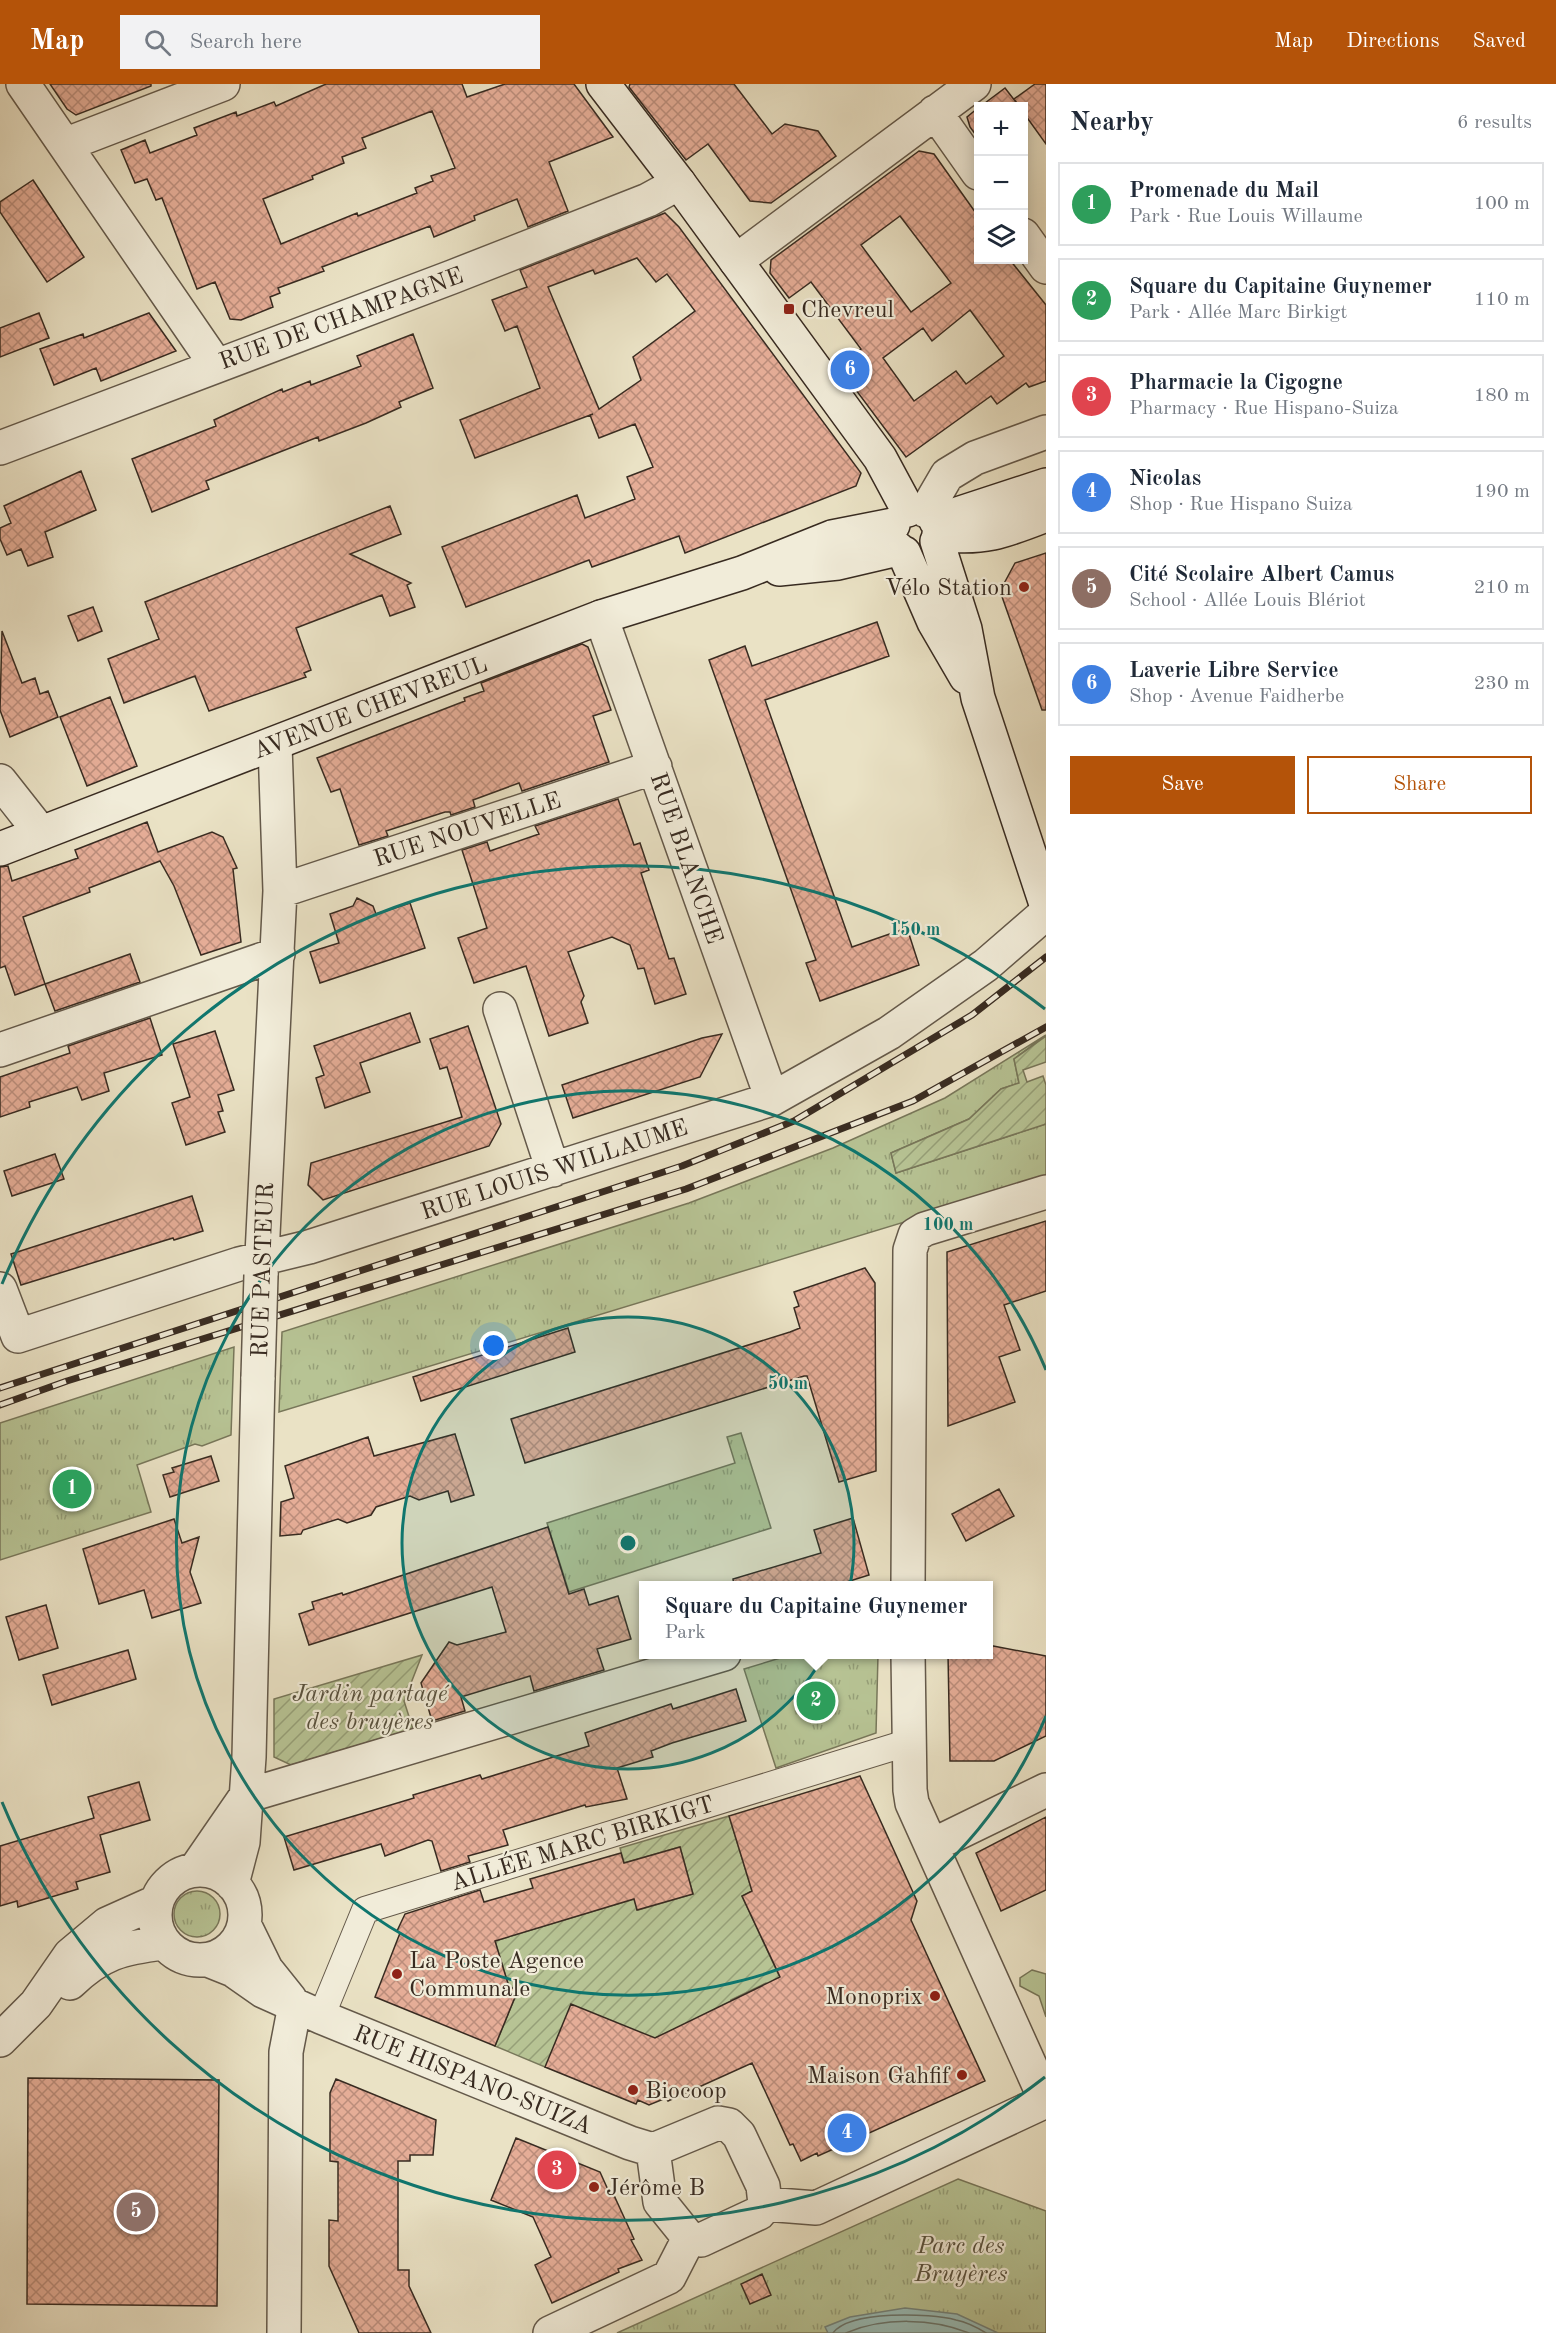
<!DOCTYPE html>
<html lang="en">
<head>
<meta charset="utf-8">
<style>
	:root { --surface:#fff; --page:#f2f2f3; --text:#1f2937; --muted:#747a83; --line:#e0e1e3; --accent:#b45309 }
	body { margin:0; font-family:"Old Standard TT",serif; background:var(--page); color:var(--text) }
	.controls { position:absolute; right:18px; top:18px; display:grid; overflow:hidden; border-radius:0px; box-shadow:0 3px 15px #0003 }
	.controls button { width:54px; height:54px; display:grid; place-items:center; padding:0; border:0; border-bottom:2px solid var(--line); background:var(--surface); color:var(--text); font:30px sans-serif }
	.you { position:absolute; left:494px; top:1262px; width:21px; height:21px; margin:-15px; border:4px solid #fff; border-radius:50%; background:#1a73e8; box-shadow:0 0 0 9px #1a73e833 }
	.badge { display:grid; place-items:center; width:39px; height:39px; border-radius:50%; background:var(--accent); color:#fff; font-size:20px; font-weight:700 }
	.pin { position:absolute; translate:-50% -50%; border:3px solid #fff; box-shadow:0 2px 6px #0006 }
	.popup { position:absolute; left:639px; top:1497px; width:354px; height:78px; box-sizing:border-box; display:grid; place-content:center; border-radius:0px; background:var(--surface); filter:drop-shadow(0 2px 4px #0005); font-size:20px; white-space:nowrap; color:var(--muted) }
	.popup b { font-size:22px; color:var(--text) }
	.popup::after { content:''; position:absolute; left:50%; top:100%; margin-left:-12px; border:12px solid transparent; border-top-color:var(--surface) }
	.list { margin:0; padding:0; list-style:none }
	h2 { display:flex; justify-content:space-between; align-items:center; height:78px; margin:0; padding:0 24px; font-size:26px }
	h2 small { font-size:20px; font-weight:400; color:var(--muted) }
	.list li { display:grid; grid-template-columns:39px 1fr auto; gap:18px; align-items:center; box-sizing:border-box; height:84px; margin:0 12px 12px; padding:0 12px; border:2px solid var(--line); border-radius:0px }
	.list b { display:block; font-size:22px; white-space:nowrap }
	.list p { margin:0; font-size:20px; white-space:nowrap; color:var(--muted) }
	.list em { font-size:20px; font-style:normal; color:var(--muted) }
	.actions { display:flex; gap:12px; padding:18px 24px }
	.actions a { flex:1; padding:14px 0; border:2px solid var(--accent); border-radius:0px; text-align:center; font-size:21px; color:var(--accent) }
	.actions .main { background:var(--accent); color:#fff }
	.icon { flex:none; width:33px; height:33px; fill:none; stroke:currentColor; stroke-width:2; stroke-linecap:round; stroke-linejoin:round }
	.map { position:relative; flex:none; width:1046px; height:2249px; overflow:hidden }
	header { display:flex; align-items:center; gap:36px; box-sizing:border-box; height:84px; padding:0 30px; background:var(--accent); color:#fff }
	header strong { font-size:28px }
	nav { display:flex; gap:33px; margin-inline-start:auto; font-size:21px }
	.search { width:420px; height:54px; background:var(--page); display:flex; align-items:center; gap:15px; box-sizing:border-box; padding:0 21px; border-radius:0px; color:var(--muted); font-size:22px }
	main { display:flex }
	aside { flex:1; background:var(--surface) }
	.map>svg:first-child { display:block }
	.grass { fill:url(#grass-tufts); stroke:#78775a; stroke-width:1.5 }
	.garden { fill:url(#garden-furrows); stroke:#78775a; stroke-width:1.5 }
	.water { fill:#98bdb8; stroke:#72837c; stroke-width:1.5 }
	.lines { fill:none; stroke-linecap:round; stroke-linejoin:round }
	.shore { stroke:#68746c; stroke-width:1.5 }
	.building { fill:url(#building-cross-hatch); stroke:#382b21; stroke-width:1.5; fill-rule:evenodd }
	.pedestrian-casing { stroke:#64594a; stroke-width:28 }
	.minor-casing { stroke:#64594a; stroke-width:36 }
	.secondary-casing { stroke:#382b21; stroke-width:36 }
	.pedestrian { stroke:#f1ecd9; stroke-width:26 }
	.minor { stroke:#f1ecd9; stroke-width:33 }
	.secondary { stroke:#f1ecd9; stroke-width:33 }
	.rail-casing { stroke:#382b21; stroke-width:7 }
	.rail { stroke:#f1ecd9; stroke-width:4.5; stroke-dasharray:14; stroke-linecap:butt }
	.minor-bridge-casing { stroke:#64594a; stroke-width:36; stroke-linecap:butt }
	.minor-bridge { stroke:#f1ecd9; stroke-width:33 }
	.ring { fill:none; stroke:#0f766e; stroke-width:3 }
	.poi-dot { fill:#8f2418; stroke:#f1ecd9; stroke-width:2 }
	.labels { text-anchor:middle; stroke-width:4.5; stroke-linejoin:round; paint-order:stroke }
	.poi-label { font-size:24px; fill:#382b21; stroke:#f1ecd9; text-anchor:start }
	.street-label { font-size:24px; fill:#382b21; stroke:#f1ecd9 }
	.park-label { font-size:24px; font-style:italic; fill:#58513e; stroke:#f1ecd9 }
	.centre { fill:#0f766e; stroke:#f1ecd9; stroke-width:3 }
	.ring-label { font-size:18px; text-anchor:middle; font-weight:bold; fill:#0f766e; stroke:#f1ecd9; stroke-width:4.5; stroke-linejoin:round; paint-order:stroke }
</style>
</head>
<body>
<header>
<strong>Map</strong>
<div class="search"><svg class="icon" aria-label="search" viewBox="0 0 24 24"><circle cx="10" cy="10" r="6"/><path d="M15 15l6 6"/></svg>Search here</div>
<nav><a>Map</a><a>Directions</a><a>Saved</a></nav>
</header>
<main>
<div class="map">
<svg width="1046" height="2249" viewBox="0 0 1046 2249">
	<defs>
		<pattern id="grass-tufts" width="24" height="20" patternUnits="userSpaceOnUse" patternTransform="scale(1.5)"><rect width="24" height="20" fill="#b7c394"/><path d="M3 7l-1-3M5 7V3M7 7l1-3M15 17l-1-3M17 17v-4M19 17l1-3" fill="none" stroke="#969f78"/></pattern>
		<pattern id="garden-furrows" width="10" height="10" patternUnits="userSpaceOnUse" patternTransform="scale(1.5)"><rect width="10" height="10" fill="#b7c394"/><path d="M-1 1l2-2M0 10L10 0M9 11l2-2" fill="none" stroke="#969f78"/></pattern>
		<pattern id="building-cross-hatch" width="8" height="8" patternUnits="userSpaceOnUse" patternTransform="scale(1.5)"><rect width="8" height="8" fill="#e5ad97"/><path d="M0 0l8 8M0 8l8-8" fill="none" stroke="#bb8d7b"/></pattern>
	</defs>
	<rect width="100%" height="100%" fill="#eae2c5"/>
	<filter id="stains"><feTurbulence type="fractalNoise" baseFrequency=".00333" numOctaves="4"/><feColorMatrix values="0 0 0 0 .2 0 0 0 0 .09 0 0 0 0 .02 0 0 0 .5 -.17"/></filter>
	<radialGradient id="worn" r=".72"><stop offset=".6" stop-color="#630" stop-opacity="0"/><stop offset="1" stop-color="#630" stop-opacity=".3"/></radialGradient>
	<path class="grass" d="M1046,951L1014,975L1019,999L1001,1005L969,1035L891,1069L896,1089L1046,1040V1095L279,1328L282,1248L689,1119L833,1064L945,1014Z
		M234,1263L231,1351L202,1362L195,1360L137,1381L151,1428L0,1476V1339Z
		M741,1349L771,1444L569,1508L547,1439L735,1379L727,1353Z
		M790,1571H878L876,1649L776,1684L744,1585Z
		M174 1830a23 23 0 1 1 46 0a23 23 0 1 1-46 0Z
		M1032,1886L1046,1890V1933L1039,1912L1020,1902V1894Z
		M958,2095L1046,2127V2249H617Z"/>
	<path class="garden" d="M1046,952V978L1023,986L1027,998L1043,992L1046,1001V1040L896,1089L891,1069L969,1035L1001,1005L1019,999L1014,975Z
		M422,1571L404,1617L413,1645L291,1681L274,1673V1615Z
		M729,1732L752,1807L742,1812L788,1911L766,1899L731,1916L732,1919L655,1954L545,1983L495,1962L518,1906L509,1903L495,1857L634,1815L638,1826L693,1810L680,1763L624,1779L620,1764Z"/>
	<path class="water" d="M905,2224L957,2230L998,2249H828L825,2243L850,2233Z"/>
	<g class="lines">
		<path class="shore" d="M833,2249C850,2226 930,2229 956,2236C966,2238 978,2244 986,2249
			M846,2249C883,2233 933,2234 969,2249"/>
	</g>
	<path class="building" d="M50,0H151V2L76,31L67,25Z
		M326,0H462L467,13L505,0H574L613,53L549,78L568,127L528,143L517,115L474,132L475,136L434,153L430,142L322,183L324,187L278,204L280,209L270,213L273,223L241,236L230,235L215,198L197,205L162,114L156,116L147,95L135,99L121,66L145,56L150,69L197,51L194,44L236,28L237,32L274,18L276,22ZM432,27L455,84L431,92L433,97L415,104L417,109L358,132L357,129L281,160L263,115L313,95L312,92L344,79L342,73L366,64L362,54Z
		M630,0H734L772,50L785,40L818,47L836,72L771,119L750,117L708,60L686,76L629,3Z
		M1035,0H1046V60L1023,28V22H1019L1014,15Z
		M1005,4L1019,22H980L985,19Z
		M978,24V54L970,43L967,33Z
		M919,67L934,70L978,132V176H1010L1046,221V297L1029,303L1026,299L997,320L991,312L906,373L838,282L861,265L811,198L789,214L770,189L771,176ZM900,132L951,199L911,228L861,161ZM970,226L1004,272L966,300L956,287L914,317L883,274L923,244L932,257Z
		M33,96L84,173L47,198L0,128V118Z
		M665,129L679,143L861,389L856,402L685,469L679,452L592,483L589,476L466,523L442,463L577,411L585,434L635,415L627,393L653,383L635,340L599,354L590,331L593,330L475,374L460,336L540,304L517,242L505,247L492,216L527,203L520,186ZM637,174L656,198L667,190L695,227L633,273L641,296L599,325L548,203L593,186L595,190Z
		M39,229L49,254L0,273V244Z
		M149,229L176,267L101,297L96,284L54,301L40,265L83,250L84,254Z
		M413,250L433,304L399,318L401,323L366,339L319,357L318,353L206,397L209,405L152,428L132,375L216,342L214,336L282,305L283,308L310,297L311,301L361,282L357,272Z
		M81,387L96,426L45,448L53,473L28,482L21,465L7,471L0,455V444L11,439L4,422Z
		M390,422L401,450L350,470L411,499L407,501L415,523L390,532L382,511L296,544L311,586L304,589L306,593L209,627L195,592L124,619L108,575L159,555L145,518Z
		M1046,469V626H1042L1000,507L1015,479Z
		M93,523L102,547L78,557L68,532Z
		M877,538L889,572L765,616L852,863L907,844L919,881L820,917L806,879L816,876L709,576L745,562L752,582Z
		M2,547L22,599L35,594L40,610L48,607L58,633L10,653L0,626Z
		M582,560L588,563L611,626L593,632L609,678L522,707L519,699L473,716L475,723L451,731L450,728H445L386,747L388,752L359,761L340,705L331,708L317,674L465,617L464,614L484,607L481,599Z
		M110,613L137,682L87,702L60,633Z
		M618,715L634,761L640,759L649,786L641,789L669,875L674,874L686,910L655,920L644,884L638,885L630,861L612,853L568,868L584,912L581,918L588,939L549,952L526,882L474,899L458,854L487,844L462,766L487,758L490,767L539,750L535,742Z
		M147,738L158,768L212,748L223,753L237,784L233,785L241,858L201,871L174,802L160,777L89,804L90,808L23,833L45,900L15,911L5,882L0,884V783L8,782L12,797L78,774L75,766Z
		M357,814L373,822L376,830L410,819L425,864L320,899L310,868L339,859L330,830L353,822Z
		M130,870L140,898L55,927L45,900Z
		M410,929L420,958L360,979L370,1008L325,1024L316,994L324,991L314,962Z
		M150,934L162,971L104,989L109,1007L82,1016L77,1003L29,1018L30,1023L0,1033V993L70,969L68,962Z
		M468,942L501,1040L489,1062L323,1116L308,1101L311,1079L462,1033L447,983L440,985L430,955Z
		M215,947L234,1006L218,1011L223,1027L218,1028L225,1048L186,1061L172,1019L190,1013L173,960Z
		M722,950L700,993L573,1034L562,1001L702,954Z
		M55,1070L64,1095L12,1112L4,1087Z
		M192,1112L203,1147L174,1156L173,1154L21,1201L11,1170Z
		M1046,1137V1207L1004,1221L1020,1266L999,1273L1015,1318L948,1342L947,1168Z
		M865,1184L875,1199L876,1387L839,1398L807,1292H804L525,1379L511,1335L790,1248L800,1244L794,1224L799,1222L794,1208Z
		M568,1244L575,1268L421,1317L413,1293Z
		M455,1350L474,1411L451,1418L448,1407L419,1416L410,1412L376,1423L371,1431L347,1439L338,1435L303,1446L301,1450L280,1452L281,1418L294,1414L285,1382L368,1353L374,1372Z
		M211,1372L219,1397L170,1413L163,1391L174,1388L172,1384Z
		M999,1405L1014,1432L966,1457L952,1430Z
		M853,1434L869,1491L834,1502H734L733,1495L821,1469L814,1446Z
		M174,1435L182,1459L199,1453L190,1488L201,1519L152,1534L144,1506L99,1520L83,1465Z
		M548,1443L569,1510L584,1505L589,1521L618,1512L631,1555L597,1565L604,1586L534,1607L530,1592L461,1613L465,1627L432,1637L421,1599L449,1558L457,1561L506,1548L492,1503L309,1561L299,1530L314,1525L312,1518L342,1509L343,1511Z
		M46,1521L58,1564L19,1576L6,1533Z
		M988,1561L1046,1572V1652L994,1677H950L948,1570H988Z
		M128,1566L136,1595L52,1621L43,1591Z
		M736,1605L746,1637L672,1659L651,1667L653,1673L617,1684L627,1715L586,1723L585,1721L503,1746L508,1761L468,1772L470,1778L441,1787L432,1757L428,1756L385,1772L381,1760L294,1786L284,1753L414,1714L413,1711L480,1691L482,1695L589,1662L585,1649L671,1620L673,1625Z
		M860,1692L917,1817L911,1836L985,1997L818,2072L817,2069L801,2077L793,2060L790,2061L752,1979L668,2017L666,2014L649,2021L638,2016L636,2020L545,1983L571,1920L655,1954L780,1893L742,1812L752,1807L729,1732Z
		M139,1698L150,1736L100,1751L110,1788L76,1798L78,1805L18,1823L17,1817L0,1822V1762L94,1734L88,1713Z
		M1046,1733V1806L1001,1827L976,1769Z
		M680,1763L693,1810L637,1826L634,1815L495,1857L509,1903L518,1906L495,1962L375,1913L400,1849L397,1847L405,1830L480,1806L484,1818L533,1804L530,1795L621,1769L624,1779Z
		M28,1994L219,1996L217,2222L27,2220Z
		M336,1995L436,2036L433,2071H410V2077H398V2186H409V2202L431,2249H359L329,2182V2136L338,2137V2078L330,2077V2009Z
		M516,2054L600,2088L609,2108L612,2107L634,2155L631,2156L642,2176L618,2185L619,2188L552,2219L535,2181L551,2173L533,2133L491,2116Z
		M762,2190L771,2211L750,2220L741,2200Z"/>
	<g class="lines">
		<defs>
			<path id="pedestrian" d="M321,1933L365,1826L910,1658"/>
			<path id="minor" d="M23,0L216,281
				M935,28L978,89
				M67,60L223,0
				M1023,151L1046,183
				M736,177L974,0
				M0,364L452,193L648,116L679,99
				M926,427L947,391L975,374L1046,348
				M601,533L772,1015
				M0,697L41,749
				M280,807L655,683
				M500,925L553,1086
				M0,966L278,870
				M261,1191L280,807L275,661
				M0,1205L18,1252L239,1180L309,1163L772,1015L889,949L986,881L1046,829
				M908,1502L910,1166L915,1151L925,1145L1046,1108
				M908,1570L910,1706L912,1719L1046,2017
				M246,1712L724,1570
				M933,1761L1046,1706
				M195,1786L246,1712
				M155 1831a45 45 0 1 1 90 0a45 45 0 1 1-90 0Z
				M232,1800L243,1758L249,1673L258,1293
				M244,1840L266,1885L290,1915
				M208,1876L233,1886L263,1907L321,1933L630,2059L653,2066
				M70,1899C101,1869 122,1864 163,1859
				M0,1956L36,1920L70,1871L107,1840L156,1818
				M718,2039L729,2041L739,2051L763,2102L765,2120L759,2129L701,2156L689,2154L660,2118L653,2066Z
				M765,2120L816,2124L1046,2017
				M284,2249L286,1968L295,1921
				M550,2249L669,2193L689,2154"/>
			<path id="secondary" d="M603,0L679,99L880,374L908,426
				M936,437L1046,401
				M939,450C984,456 1005,447 1046,431
				M937,457L965,545L978,614L1046,820
				M904,469L934,538L966,593
				M779,485L838,479L898,465
				M0,765L601,533L742,489L832,453L893,441"/>
		</defs>
		<use href="#pedestrian" class="pedestrian-casing"/>
		<use href="#minor" class="minor-casing"/>
		<use href="#secondary" class="secondary-casing"/>
		<use href="#pedestrian" class="pedestrian"/>
		<use href="#minor" class="minor"/>
		<use href="#secondary" class="secondary"/>
		<defs>
			<path id="rail" d="M0,1304L682,1082L794,1037L972,931L1046,873
				M0,1321L67,1297L686,1105L913,1017L1046,943"/>
		</defs>
		<use href="#rail" class="rail-casing"/>
		<use href="#rail" class="rail"/>
		<defs>
			<path id="minor-bridge" d="M258,1293L261,1191"/>
		</defs>
		<use href="#minor-bridge" class="minor-bridge-casing"/>
		<use href="#minor-bridge" class="minor-bridge"/>
	</g>
	<circle cx="628" cy="1459" r="226" fill="#0f766e" fill-opacity=".12"/>
	<g class="ring">
		<circle cx="628" cy="1459" r="226"/>
		<path d="M1046 1632A452 452 0 1 1 1046 1286"/>
		<path d="M1045 1993A678 678 0 0 1 2 1718M2 1200A678 678 0 0 1 1045 925"/>
	</g>
	<g class="poi-dot">
		<rect x="783" y="219" width="12" height="12" rx="3"/>
		<circle cx="1024" cy="503" r="6"/>
		<circle cx="397" cy="1890" r="6"/>
		<circle cx="935" cy="1912" r="6"/>
		<circle cx="962" cy="1991" r="6"/>
		<circle cx="633" cy="2006" r="6"/>
		<circle cx="594" cy="2103" r="6"/>
	</g>
	<g class="labels">
		<g class="poi-label">
			<text x="801" y="233">Chevreul</text>
			<text x="1012" y="511" text-anchor="end">Vélo Station</text>
			<text x="409" y="1884">La Poste Agence<tspan x="409" dy="28">Communale</tspan></text>
			<text x="923" y="1920" text-anchor="end">Monoprix</text>
			<text x="950" y="1999" text-anchor="end">Maison Gahfif</text>
			<text x="645" y="2014">Biocoop</text>
			<text x="606" y="2111">Jérôme B</text>
		</g>
		<g class="street-label">
			<text transform="translate(341 234) rotate(-20)" y="8">RUE DE CHAMPAGNE</text>
			<text transform="translate(370 623) rotate(-21)" y="8">AVENUE CHEVREUL</text>
			<text transform="translate(467 745) rotate(-18)" y="8">RUE NOUVELLE</text>
			<text transform="translate(687 774) rotate(71)" y="8">RUE BLANCHE</text>
			<text transform="translate(554 1085) rotate(-18)" y="8">RUE LOUIS WILLAUME</text>
			<text transform="translate(262 1186) rotate(-88)" y="8">RUE PASTEUR</text>
			<text transform="translate(582 1759) rotate(-17)" y="8">ALLÉE MARC BIRKIGT</text>
			<text transform="translate(473 1995) rotate(22)" y="8">RUE HISPANO-SUIZA</text>
		</g>
		<g class="park-label">
			<text x="370" y="1617">Jardin partagé<tspan x="370" dy="28">des bruyères</tspan></text>
			<text x="961" y="2169">Parc des<tspan x="961" dy="28">Bruyères</tspan></text>
		</g>
	</g>
	<circle cx="628" cy="1459" r="9" class="centre"/>
	<g class="ring-label">
		<text x="915" y="851">150 m</text>
		<text x="948" y="1146">100 m</text>
		<text x="788" y="1305">50 m</text>
	</g>
	<rect width="100%" height="100%" filter="url(#stains)"/>
	<rect width="100%" height="100%" fill="url(#worn)"/>
</svg>
<div class="controls">
<button>+</button>
<button>−</button>
<button><svg class="icon" aria-label="layers" viewBox="0 0 24 24"><path d="M12 4l9 5-9 5-9-5zM3 14l9 5 9-5"/></svg></button>
</div>
<div class="you"></div>
<div class="pin badge" style="left:72px;top:1405px;background:#2e9e5b">1</div>
<div class="pin badge" style="left:816px;top:1617px;background:#2e9e5b">2</div>
<div class="popup"><b>Square du Capitaine Guynemer</b>Park</div>
<div class="pin badge" style="left:557px;top:2086px;background:#e0444e">3</div>
<div class="pin badge" style="left:847px;top:2049px;background:#3f7fe0">4</div>
<div class="pin badge" style="left:136px;top:2128px;background:#8d6e63">5</div>
<div class="pin badge" style="left:850px;top:286px;background:#3f7fe0">6</div>
</div>
<aside>
<h2>Nearby<small>6 results</small></h2>
<ul class="list">
<li><span class="badge" style="background:#2e9e5b">1</span><div><b>Promenade du Mail</b><p>Park · Rue Louis Willaume</p></div><em>100 m</em></li>
<li><span class="badge" style="background:#2e9e5b">2</span><div><b>Square du Capitaine Guynemer</b><p>Park · Allée Marc Birkigt</p></div><em>110 m</em></li>
<li><span class="badge" style="background:#e0444e">3</span><div><b>Pharmacie la Cigogne</b><p>Pharmacy · Rue Hispano-Suiza</p></div><em>180 m</em></li>
<li><span class="badge" style="background:#3f7fe0">4</span><div><b>Nicolas</b><p>Shop · Rue Hispano Suiza</p></div><em>190 m</em></li>
<li><span class="badge" style="background:#8d6e63">5</span><div><b>Cité Scolaire Albert Camus</b><p>School · Allée Louis Blériot</p></div><em>210 m</em></li>
<li><span class="badge" style="background:#3f7fe0">6</span><div><b>Laverie Libre Service</b><p>Shop · Avenue Faidherbe</p></div><em>230 m</em></li>
</ul>
<div class="actions"><a class="main">Save</a><a>Share</a></div>
</aside>
</main>
</body>
</html>
